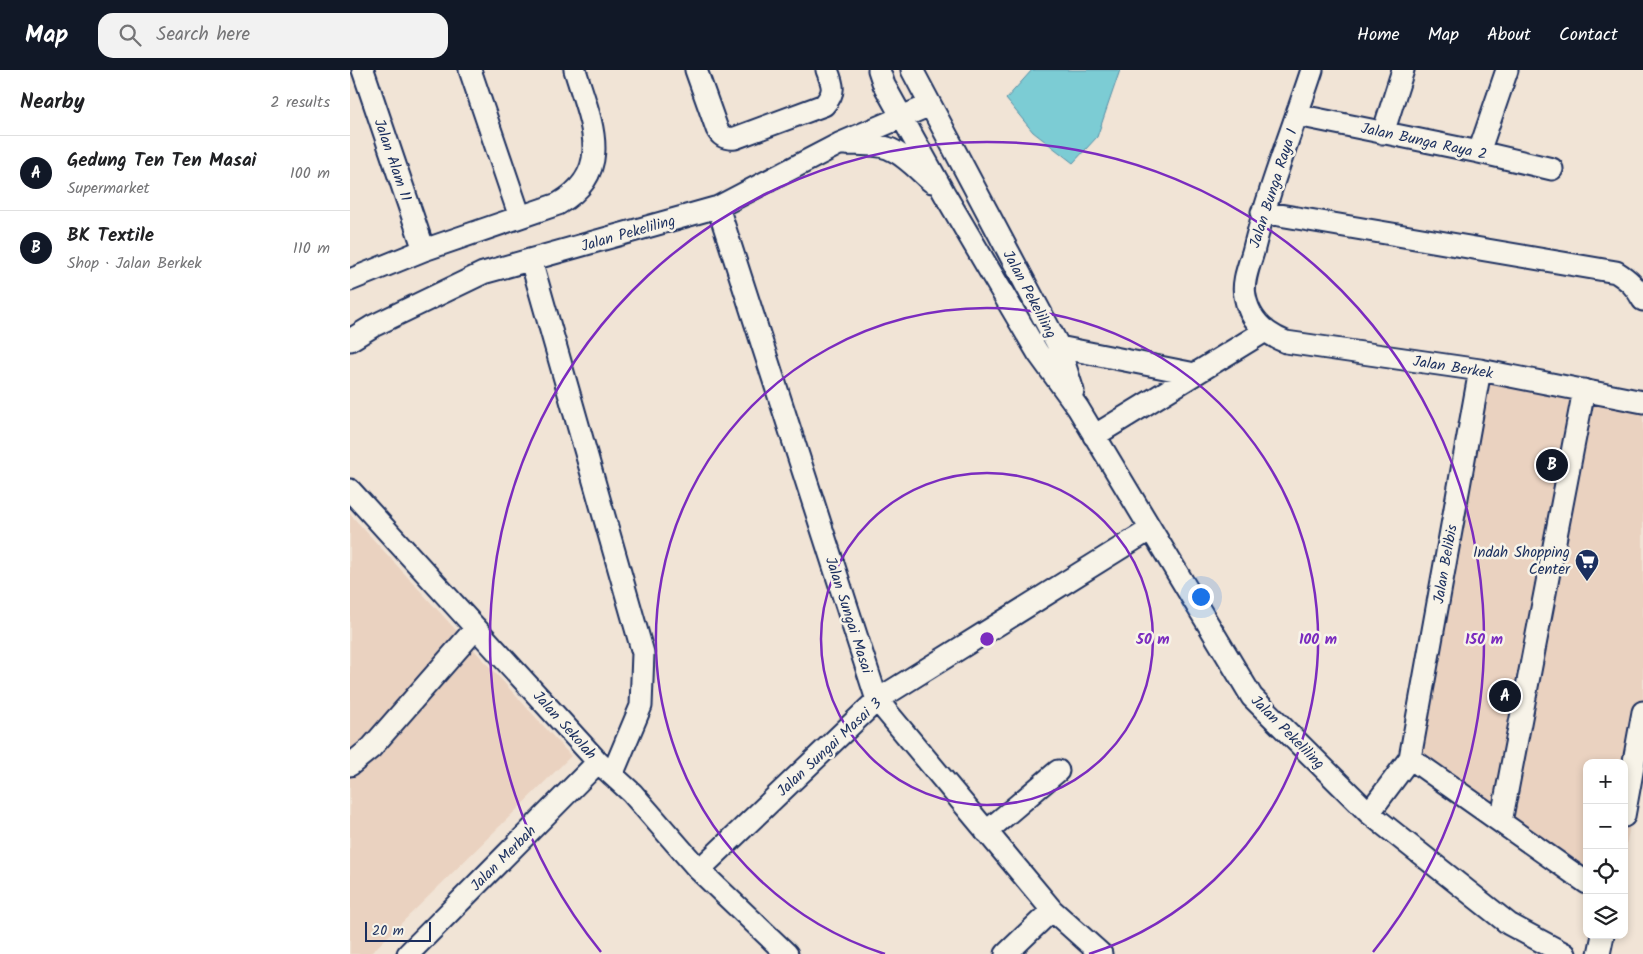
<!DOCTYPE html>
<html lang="en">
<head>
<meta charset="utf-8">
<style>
	:root { --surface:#fff; --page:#f2f2f2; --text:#202124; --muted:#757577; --line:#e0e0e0; --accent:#111827 }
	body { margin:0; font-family:Kalam,sans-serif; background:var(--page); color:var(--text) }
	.controls { position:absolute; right:15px; bottom:15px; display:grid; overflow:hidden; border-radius:10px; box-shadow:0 2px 8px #0003 }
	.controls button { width:45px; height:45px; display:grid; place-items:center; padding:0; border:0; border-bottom:1px solid var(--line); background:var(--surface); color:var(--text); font:25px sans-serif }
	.scale { position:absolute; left:15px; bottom:12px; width:66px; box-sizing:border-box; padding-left:5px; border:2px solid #1b2f5e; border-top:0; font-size:14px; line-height:18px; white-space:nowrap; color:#1b2f5e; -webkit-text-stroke:4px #f7f3e8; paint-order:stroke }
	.you { position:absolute; left:850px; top:526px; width:18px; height:18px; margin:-12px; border:4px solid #fff; border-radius:50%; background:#1a73e8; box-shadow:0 0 0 8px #1a73e833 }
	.badge { display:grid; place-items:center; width:32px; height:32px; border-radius:50%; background:var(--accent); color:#fff; font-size:16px; font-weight:700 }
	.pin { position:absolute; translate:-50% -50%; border:2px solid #fff; box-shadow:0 1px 5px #0006 }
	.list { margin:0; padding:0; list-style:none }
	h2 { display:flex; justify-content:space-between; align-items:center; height:65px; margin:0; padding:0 20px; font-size:21px }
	h2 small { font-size:16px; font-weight:400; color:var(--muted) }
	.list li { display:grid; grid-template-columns:32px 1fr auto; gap:15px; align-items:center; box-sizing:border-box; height:75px; padding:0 20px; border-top:1px solid var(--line) }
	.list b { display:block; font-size:19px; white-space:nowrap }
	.list p { margin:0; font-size:16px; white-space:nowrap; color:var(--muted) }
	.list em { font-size:16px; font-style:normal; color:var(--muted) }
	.icon { flex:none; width:28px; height:28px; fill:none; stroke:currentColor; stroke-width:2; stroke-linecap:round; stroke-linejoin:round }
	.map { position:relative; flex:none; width:1293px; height:884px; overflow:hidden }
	header { display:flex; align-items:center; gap:30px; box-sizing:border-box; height:70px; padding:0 25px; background:var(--accent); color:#fff }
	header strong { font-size:24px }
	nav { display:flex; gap:28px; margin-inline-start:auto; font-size:18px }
	.search { width:350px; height:45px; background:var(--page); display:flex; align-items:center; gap:12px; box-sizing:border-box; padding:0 18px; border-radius:15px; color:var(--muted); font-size:19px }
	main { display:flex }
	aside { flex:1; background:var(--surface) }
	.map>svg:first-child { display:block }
	.built { fill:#ead2c0 }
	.water { fill:#7bccd4; stroke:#558da5 }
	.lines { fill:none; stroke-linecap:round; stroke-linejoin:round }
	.minor-casing { stroke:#1b2f5e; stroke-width:25 }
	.minor { stroke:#f7f3e8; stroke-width:21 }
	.ring { fill:none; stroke:#7b2cbf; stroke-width:2.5 }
	.labels { text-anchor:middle; stroke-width:5; stroke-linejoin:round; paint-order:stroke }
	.street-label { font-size:15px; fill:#1b2f5e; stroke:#f7f3e8 }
	.poi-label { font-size:15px; fill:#1b2f5e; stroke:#f7f3e8; text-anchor:end }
	.centre { fill:#7b2cbf; stroke:#f7f3e8; stroke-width:2.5 }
	.ring-label { font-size:15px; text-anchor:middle; font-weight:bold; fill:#7b2cbf; stroke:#f7f3e8; stroke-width:5; stroke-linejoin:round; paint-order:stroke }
</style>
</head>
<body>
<header>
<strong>Map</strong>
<div class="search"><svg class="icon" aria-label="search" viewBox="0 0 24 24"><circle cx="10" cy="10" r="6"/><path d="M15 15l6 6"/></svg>Search here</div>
<nav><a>Home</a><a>Map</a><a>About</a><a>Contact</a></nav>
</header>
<main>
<aside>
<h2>Nearby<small>2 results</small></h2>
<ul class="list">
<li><span class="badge">A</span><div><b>Gedung Ten Ten Masai</b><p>Supermarket</p></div><em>100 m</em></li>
<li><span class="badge">B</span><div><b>BK Textile</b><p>Shop · Jalan Berkek</p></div><em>110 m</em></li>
</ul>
</aside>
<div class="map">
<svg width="1293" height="884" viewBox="0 0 1293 884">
	<rect width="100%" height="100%" fill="#f1e4d6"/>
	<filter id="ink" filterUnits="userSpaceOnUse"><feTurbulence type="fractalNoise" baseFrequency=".02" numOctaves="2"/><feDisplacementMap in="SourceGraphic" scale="10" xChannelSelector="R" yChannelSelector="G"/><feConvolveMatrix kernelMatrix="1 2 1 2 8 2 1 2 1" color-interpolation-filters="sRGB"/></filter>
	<g filter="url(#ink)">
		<path class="built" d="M1120,308L1293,340V685L1274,787V693H1237V807L1053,679Z
			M0,444L221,686L20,884H0Z"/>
		<path class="water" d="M682,0H770L747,67L723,93L683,62L656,29Z"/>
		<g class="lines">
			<defs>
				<path id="minor" d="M13,0L74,180
					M120,0L170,147
					M346,0L367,59C371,67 376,69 385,68L474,35C486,22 483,15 477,0
					M529,0L534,15L594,123L688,283L728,338L902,627L1019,743L1159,854L1215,884
					M562,0L709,277L723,321
					M962,0C942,61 918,120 903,182C899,196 892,212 895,226C899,249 915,264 936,272L1130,300L1293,332
					M947,45L1129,82L1202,99
					M1033,63L1053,0
					M495,74C510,75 528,73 542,80C557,87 570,102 582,112
					M1129,82L1157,0
					M368,137L527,630L702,840L751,884
					M912,142L1266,202C1279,210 1286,217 1293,230
					M181,190L293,583L291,636L262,705
					M0,210L74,180L208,134C266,101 240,50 225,0
					M0,270L23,256L133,203L368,137L489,74L580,35
					M709,277L845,304
					M744,366L915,261
					M0,420L248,692L282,723L349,800L437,884
					M1060,688L1237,813
					M0,695L21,678L126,558
					M1019,743L1060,688L1130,300
					M1274,746L1293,642
					M1151,752L1234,320
					M636,762L708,701
					M349,800L527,630L801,459
					M58,884L248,692
					M656,884L702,840
					M1249,884L1253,865"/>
			</defs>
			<use href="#minor" class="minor-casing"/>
			<use href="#minor" class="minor"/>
		</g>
	</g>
	<g class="ring">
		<circle cx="637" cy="569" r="166"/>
		<path d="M535 884A331 331 0 1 1 739 884"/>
		<path d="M251 882A497 497 0 1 1 1023 882"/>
	</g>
	<defs>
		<symbol id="supermarket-pin" viewBox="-11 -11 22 30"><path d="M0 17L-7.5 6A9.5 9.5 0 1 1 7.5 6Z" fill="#1b2f5e" stroke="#f7f3e8"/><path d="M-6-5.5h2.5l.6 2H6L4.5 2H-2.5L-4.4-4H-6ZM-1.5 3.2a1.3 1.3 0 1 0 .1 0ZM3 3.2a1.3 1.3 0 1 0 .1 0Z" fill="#fff"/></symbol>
	</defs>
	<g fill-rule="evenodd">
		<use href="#supermarket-pin" x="1223" y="477" width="28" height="38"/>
	</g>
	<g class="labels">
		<g class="street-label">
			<text transform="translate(1074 71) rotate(12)" y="5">Jalan Bunga Raya 2</text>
			<text transform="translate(43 90) rotate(71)" y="5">Jalan Alam 11</text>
			<text transform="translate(923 118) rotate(-72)" y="5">Jalan Bunga Raya 1</text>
			<text transform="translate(278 163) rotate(-16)" y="5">Jalan Pekeliling</text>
			<text transform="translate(680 224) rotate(62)" y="5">Jalan Pekeliling</text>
			<text transform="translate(1103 297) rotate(9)" y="5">Jalan Berkek</text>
			<text transform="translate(1095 494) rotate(-80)" y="5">Jalan Belibis</text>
			<text transform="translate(499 545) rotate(72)" y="5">Jalan Sungai Masai</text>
			<text transform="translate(215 655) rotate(48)" y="5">Jalan Sekolah</text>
			<text transform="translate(938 662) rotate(45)" y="5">Jalan Pekeliling</text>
			<text transform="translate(479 677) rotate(-43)" y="5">Jalan Sungai Masai 3</text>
			<text transform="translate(153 788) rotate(-45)" y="5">Jalan Merbah</text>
		</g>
		<g class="poi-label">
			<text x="1220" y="487">Indah Shopping<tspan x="1220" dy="17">Center</tspan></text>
		</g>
	</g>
	<circle cx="637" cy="569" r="8" class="centre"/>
	<g class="ring-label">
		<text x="803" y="574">50 m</text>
		<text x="968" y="574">100 m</text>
		<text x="1134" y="574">150 m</text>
	</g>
</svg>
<div class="controls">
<button>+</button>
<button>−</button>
<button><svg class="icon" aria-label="locate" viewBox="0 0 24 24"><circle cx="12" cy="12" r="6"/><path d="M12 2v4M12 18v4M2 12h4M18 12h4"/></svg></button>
<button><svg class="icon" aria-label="layers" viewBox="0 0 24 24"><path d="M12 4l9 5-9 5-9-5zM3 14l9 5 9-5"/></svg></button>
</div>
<div class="scale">20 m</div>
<div class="you"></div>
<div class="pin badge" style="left:1155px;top:626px">A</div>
<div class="pin badge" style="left:1202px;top:395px">B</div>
</div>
</main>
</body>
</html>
